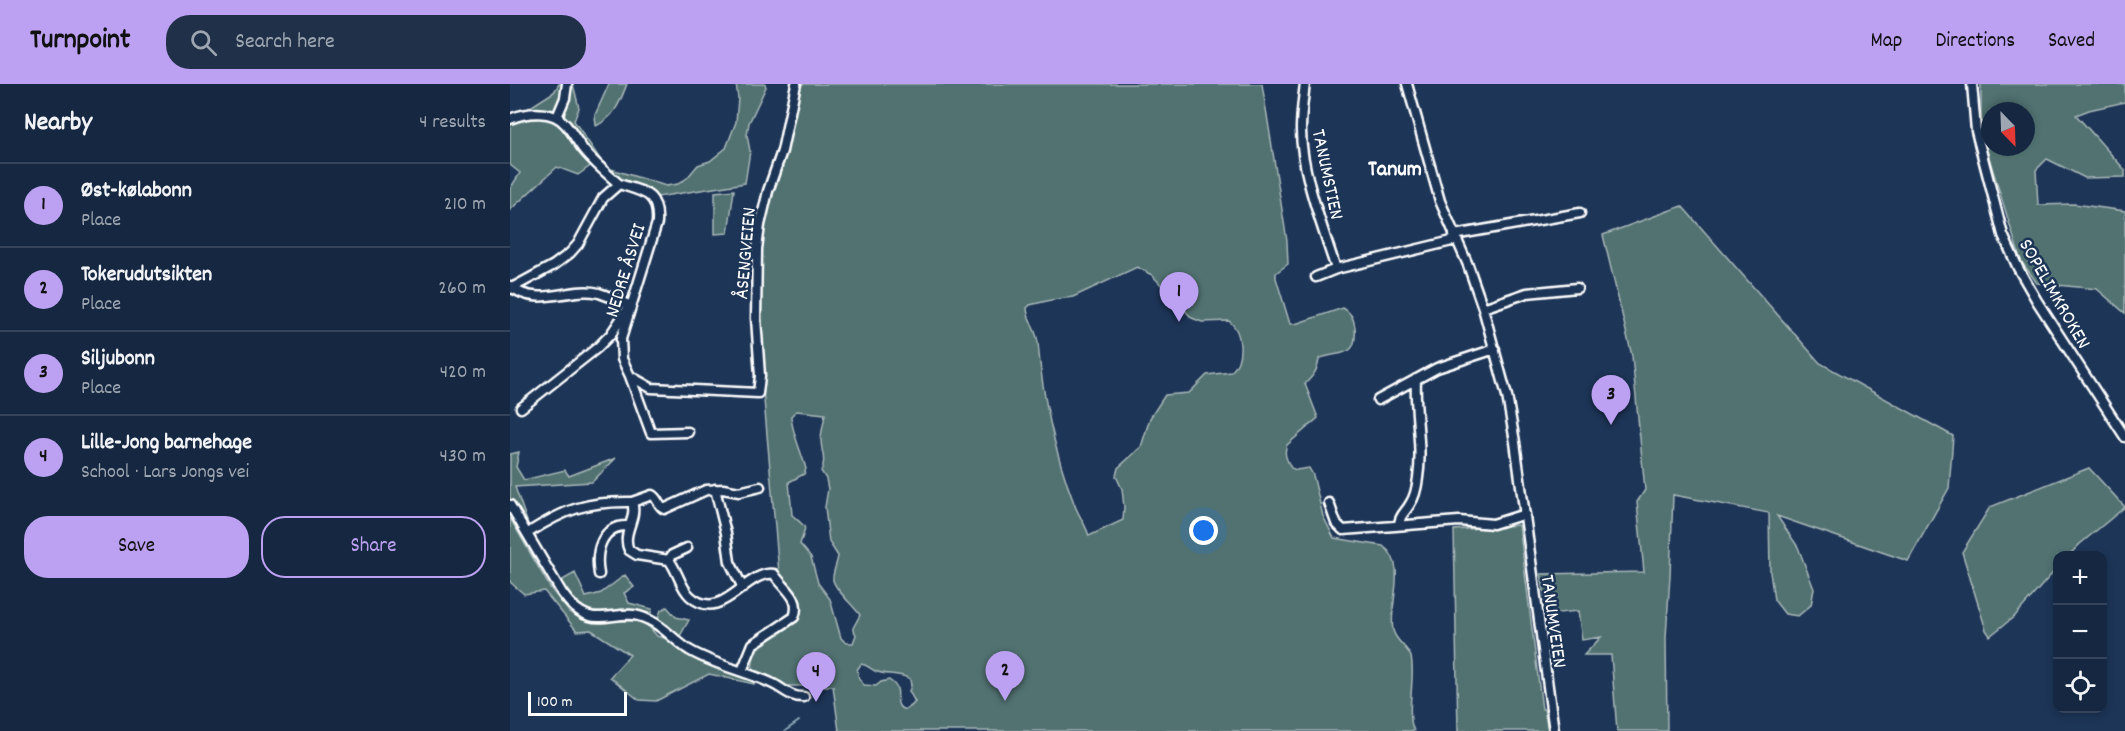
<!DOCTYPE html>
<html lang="en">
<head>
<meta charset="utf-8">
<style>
	:root { --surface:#162841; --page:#1f3048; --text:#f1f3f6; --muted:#9ea6b1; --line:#35445a; --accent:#bca0f2 }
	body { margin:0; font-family:Dekko,sans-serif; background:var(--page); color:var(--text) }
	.controls { position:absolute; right:18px; bottom:18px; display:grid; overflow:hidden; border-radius:12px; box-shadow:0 3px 9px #0003 }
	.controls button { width:54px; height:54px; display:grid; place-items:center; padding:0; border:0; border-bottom:2px solid var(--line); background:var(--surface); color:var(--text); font:30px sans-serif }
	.compass { position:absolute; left:1471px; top:18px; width:54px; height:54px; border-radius:50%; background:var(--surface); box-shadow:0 3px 9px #0003; rotate:157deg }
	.scale { position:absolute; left:18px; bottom:15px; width:99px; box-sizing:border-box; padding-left:6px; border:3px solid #fff; border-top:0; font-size:16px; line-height:21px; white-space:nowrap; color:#fff; -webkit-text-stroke:4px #1d3557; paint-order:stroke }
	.you { position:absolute; left:694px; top:447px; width:21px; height:21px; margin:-15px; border:4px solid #fff; border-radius:50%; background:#1a73e8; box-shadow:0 0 0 9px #1a73e833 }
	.badge { display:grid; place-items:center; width:39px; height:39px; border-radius:50%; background:var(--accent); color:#111; font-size:20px; font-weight:700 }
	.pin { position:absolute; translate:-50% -50px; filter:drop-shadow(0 2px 3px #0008) }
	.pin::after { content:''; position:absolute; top:32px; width:21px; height:18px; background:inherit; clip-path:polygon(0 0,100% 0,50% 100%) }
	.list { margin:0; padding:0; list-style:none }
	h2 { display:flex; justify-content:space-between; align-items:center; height:78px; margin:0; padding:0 24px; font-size:26px }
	h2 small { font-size:20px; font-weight:400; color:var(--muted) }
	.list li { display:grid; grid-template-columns:39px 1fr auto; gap:18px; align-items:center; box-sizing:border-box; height:84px; padding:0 24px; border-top:2px solid var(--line) }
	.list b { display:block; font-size:22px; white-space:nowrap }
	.list p { margin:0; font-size:20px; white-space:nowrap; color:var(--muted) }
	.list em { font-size:20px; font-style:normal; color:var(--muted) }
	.actions { display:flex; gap:12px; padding:18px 24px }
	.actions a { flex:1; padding:14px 0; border:2px solid var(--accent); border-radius:24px; text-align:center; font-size:21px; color:var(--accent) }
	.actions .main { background:var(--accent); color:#111 }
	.icon { flex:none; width:33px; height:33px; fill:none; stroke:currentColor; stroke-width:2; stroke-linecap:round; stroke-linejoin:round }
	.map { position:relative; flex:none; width:1615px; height:647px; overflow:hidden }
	header { display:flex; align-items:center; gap:36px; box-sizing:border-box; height:84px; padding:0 30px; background:var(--accent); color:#111 }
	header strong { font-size:28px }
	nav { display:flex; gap:33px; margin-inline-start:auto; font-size:21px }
	.search { width:420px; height:54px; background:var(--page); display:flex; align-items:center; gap:15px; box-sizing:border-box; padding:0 21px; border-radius:24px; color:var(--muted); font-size:22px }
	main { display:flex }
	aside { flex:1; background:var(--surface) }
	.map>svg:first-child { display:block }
	.green { fill:#517271; stroke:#a8b8b8; stroke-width:1.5; fill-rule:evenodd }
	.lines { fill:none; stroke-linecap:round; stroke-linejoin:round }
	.stream { stroke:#8da6b8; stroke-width:2 }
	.minor-casing { stroke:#fff; stroke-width:13 }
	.minor { stroke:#1d3557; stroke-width:8 }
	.labels { text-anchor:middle; stroke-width:5; stroke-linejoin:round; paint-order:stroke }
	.street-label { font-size:20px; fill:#fff; stroke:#1d3557 }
	.quarter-label { font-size:22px; font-weight:bold; fill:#fff; stroke:#1d3557 }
</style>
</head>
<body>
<header>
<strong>Turnpoint</strong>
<div class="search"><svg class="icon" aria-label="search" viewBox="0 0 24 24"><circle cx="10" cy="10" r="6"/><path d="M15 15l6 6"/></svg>Search here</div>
<nav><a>Map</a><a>Directions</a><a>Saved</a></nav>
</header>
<main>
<aside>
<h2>Nearby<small>4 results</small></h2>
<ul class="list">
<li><span class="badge">1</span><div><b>Øst-kølabonn</b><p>Place</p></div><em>210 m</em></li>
<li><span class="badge">2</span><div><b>Tokerudutsikten</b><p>Place</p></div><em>260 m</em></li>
<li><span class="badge">3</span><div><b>Siljubonn</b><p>Place</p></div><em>420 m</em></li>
<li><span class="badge">4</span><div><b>Lille-Jong barnehage</b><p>School · Lars Jongs vei</p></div><em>430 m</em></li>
</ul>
<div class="actions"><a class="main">Save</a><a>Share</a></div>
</aside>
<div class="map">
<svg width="1615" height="647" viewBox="0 0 1615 647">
	<rect width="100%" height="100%" fill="#1d3557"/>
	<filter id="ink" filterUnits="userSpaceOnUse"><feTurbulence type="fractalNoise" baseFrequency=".0167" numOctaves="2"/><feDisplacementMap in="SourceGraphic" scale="12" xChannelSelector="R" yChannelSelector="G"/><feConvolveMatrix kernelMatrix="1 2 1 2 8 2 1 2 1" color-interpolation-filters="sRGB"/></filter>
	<g filter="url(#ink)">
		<path class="green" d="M49,0H63L69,24L64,37L90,75L101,85L156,102L168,100L177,94L188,81L200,77L216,64L226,38L228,14L226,0H255L256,3L239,39L237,51L240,67L235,99L147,113L140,107L110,96L90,75L68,91L47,83L0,126V105L10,89L0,81V36L44,8Z
			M99,0H117C110,18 105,33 86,42L85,31Z
			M286,0H752L777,157L778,180L766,189V194L780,240H785L833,224C841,228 844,235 845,243C848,277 828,266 809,275C808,286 803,292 795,300L808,334L777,361C773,370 777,376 781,384L786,386L799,384L803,391L813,432L824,454L873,462C899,480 878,521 883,546C885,557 898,563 901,573C906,594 895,628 904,647H329L323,602H275L242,587L245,558L286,531L269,489L242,177L272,82ZM627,183L642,191L682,234L692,238L719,237C733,248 734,276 721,288L697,291L679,309L655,311L640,334L631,363L608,384L606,392L612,405L614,423L613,436L579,452C576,441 568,431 564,419C545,370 532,310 528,259C527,246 517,236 517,224L520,221L541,216L563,213ZM286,327L315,330C314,339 311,348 311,356C311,368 317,375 311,387L316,395L318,405L315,423L319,458L328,472C327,480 322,490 323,496C325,506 344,522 350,531L343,544L346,551L343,559H336L331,554L320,515L308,499L301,473L290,460C296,441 299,446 282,431L279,398L294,390L296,385C292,370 281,345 281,332ZM351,580C358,581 359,584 365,587C375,592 388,588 400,595L401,602L399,607L405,618C401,623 394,629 389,622C384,613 394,606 379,596L371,598L366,602L354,601L349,595L347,586Z
			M1471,0H1615V18L1579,26L1566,31L1615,86V93L1575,94L1537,75L1526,86L1528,121L1564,120L1615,127V229L1587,205L1527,199L1511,177L1471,48ZM1480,27H1516V63H1480Z
			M224,106L218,149L205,150V108Z
			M1172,122L1310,279L1443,352L1439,404L1398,477L1267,432L1288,463L1304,505L1301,521L1288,532L1275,530L1264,516L1260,488L1259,429L1163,411L1160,492L1156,553L1157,647H1107L1101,571H1074L1091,553L1072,556L1068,527L1038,530L1031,490L1134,488L1127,418L1135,406L1122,272L1093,151Z
			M9,368L6,383L14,396L55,386L59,392L106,374L82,398L5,403L18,440L0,415V370Z
			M1579,384L1615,423L1570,460L1559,471L1548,472L1547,484L1505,532L1480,552L1476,546L1452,468L1480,423Z
			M0,434L41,505L59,528L73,536L85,537H125L136,539L147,552L157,555L167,564L191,576L242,596L244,600L199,590L146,617L129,616L100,593L120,571L81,546L67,547L34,507L14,510L0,498Z
			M1009,441L1032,625H1034L1038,647H948L944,446Z
			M65,489L76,513L91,509L115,491L124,503L114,509L119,519L142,525L141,529L116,525L80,528L59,515L49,498Z
			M157,523L166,533L179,536L170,552L154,541L148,534L151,526Z"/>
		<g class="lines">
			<path class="stream" d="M275,647L289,637"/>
			<defs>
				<path id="minor" d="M795,0C793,15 791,31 791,46C791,88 813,144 826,185
					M897,0L930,117L958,181L973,224L997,312L1005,358L1044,647
					M1462,0L1466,47L1493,151L1508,184L1527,217L1615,353
					M47,33L55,14L57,0
					M0,35C17,28 43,25 56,41C62,48 67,57 72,64C83,78 96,89 109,100
					M944,151L1070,129
					M806,193L826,185L946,156
					M0,202C28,225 58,202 89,209C99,212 110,218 120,221L101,250L87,264L11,324
					M0,205L44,181L60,169L68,160L93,114L109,100C133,108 149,108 147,139L111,255L112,275L120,292L141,304L248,309L250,292L246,234L247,165L250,141L258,107L272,67L286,0
					M973,224L1017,209L1067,204
					M120,292L141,349L178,348
					M868,316L927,284L985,265
					M205,405L216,449L220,478L233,504
					M122,418L142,411C148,414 148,422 154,425L196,406L213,405L229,408L250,403
					M819,419L826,439L833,446L949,437L983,440L1015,430
					M0,421L52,509C84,555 106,518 139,536C154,543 165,557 179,566C204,581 235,587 261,599C273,604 280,614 294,613
					M889,440C890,430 896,428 900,420C905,413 907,402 908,394C913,361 904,328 906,295
					M18,449C55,425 78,417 122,418C128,435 111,449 119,466L127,471L159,476C168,487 170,503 180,512C212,541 235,486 264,490C274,505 292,514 284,533L243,560L232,587
					M159,476L162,471L177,464
					M89,490C85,468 91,441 118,442"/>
			</defs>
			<use href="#minor" class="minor-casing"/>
			<use href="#minor" class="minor"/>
		</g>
	</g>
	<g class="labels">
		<g class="street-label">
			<text transform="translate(819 90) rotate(78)" y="7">TANUMSTIEN</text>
			<text transform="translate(234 169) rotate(-85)" y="7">ÅSENGVEIEN</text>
			<text transform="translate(114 186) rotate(-73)" y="7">NEDRE ÅSVEI</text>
			<text transform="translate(1546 209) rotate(60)" y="7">SOPELIMKROKEN</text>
			<text transform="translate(1045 537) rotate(82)" y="7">TANUMVEIEN</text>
		</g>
		<g class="quarter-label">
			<text x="885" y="91">Tanum</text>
		</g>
	</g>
</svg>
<div class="controls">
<button>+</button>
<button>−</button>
<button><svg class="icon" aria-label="locate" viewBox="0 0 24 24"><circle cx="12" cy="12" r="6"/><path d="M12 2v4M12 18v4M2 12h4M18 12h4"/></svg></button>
</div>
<svg class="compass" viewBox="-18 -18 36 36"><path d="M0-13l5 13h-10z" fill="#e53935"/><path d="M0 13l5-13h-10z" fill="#9ea6b1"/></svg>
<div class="scale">100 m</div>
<div class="you"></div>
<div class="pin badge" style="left:669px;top:238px">1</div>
<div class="pin badge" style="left:495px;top:617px">2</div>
<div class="pin badge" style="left:1101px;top:341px">3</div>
<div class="pin badge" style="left:306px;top:618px">4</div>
</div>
</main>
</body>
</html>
